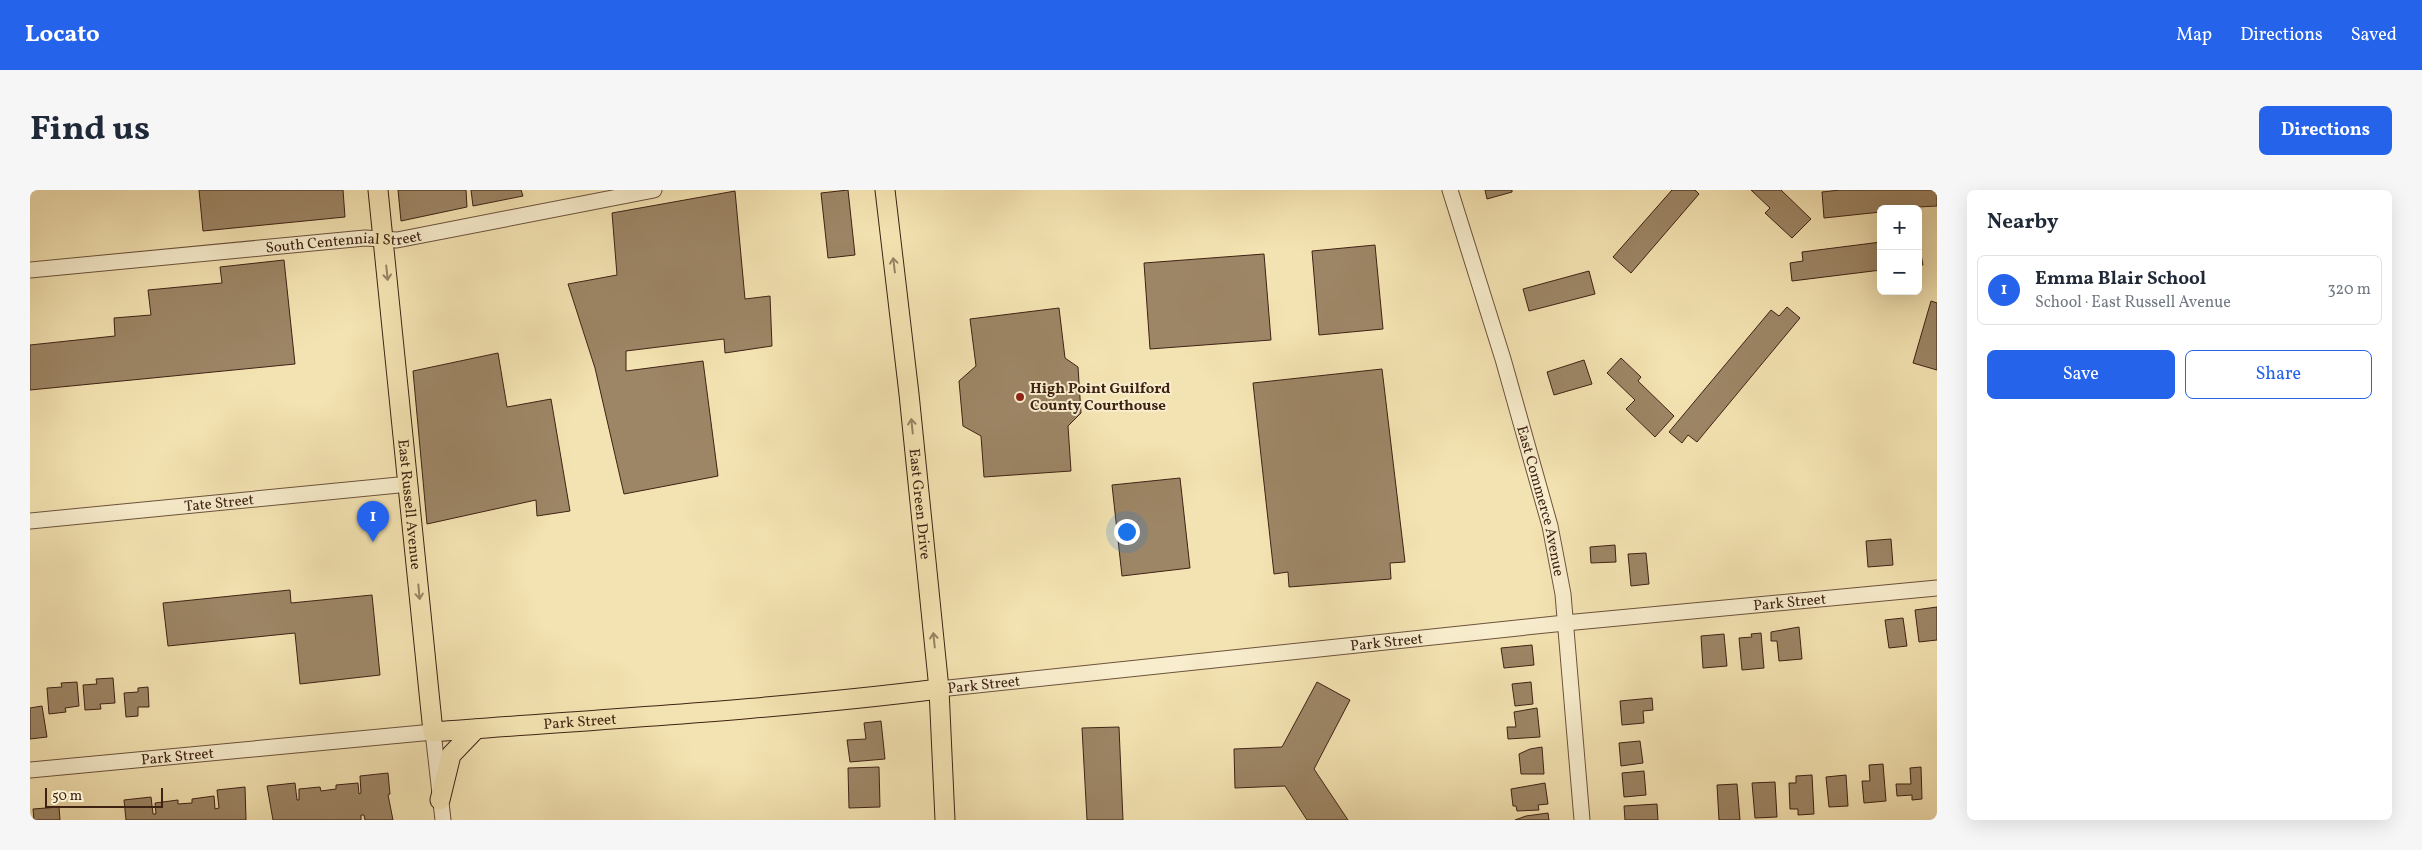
<!DOCTYPE html>
<html lang="en">
<head>
<meta charset="utf-8">
<style>
	:root { --surface:#fff; --page:#f6f6f7; --text:#1f2937; --muted:#747a83; --line:#e0e1e3; --accent:#2563eb }
	body { margin:0; font-family:Vollkorn,serif; background:var(--page); color:var(--text) }
	.controls { position:absolute; right:15px; top:15px; display:grid; overflow:hidden; border-radius:8px; box-shadow:0 5px 20px #0002 }
	.controls button { width:45px; height:45px; display:grid; place-items:center; padding:0; border:0; border-bottom:1px solid var(--line); background:var(--surface); color:var(--text); font:25px sans-serif }
	.scale { position:absolute; left:15px; bottom:12px; width:118px; box-sizing:border-box; padding-left:5px; border:2px solid #3e2214; border-top:0; font-size:14px; line-height:18px; white-space:nowrap; color:#3e2214; -webkit-text-stroke:4px #f8edcd; paint-order:stroke }
	.you { position:absolute; left:1096px; top:341px; width:18px; height:18px; margin:-12px; border:4px solid #fff; border-radius:50%; background:#1a73e8; box-shadow:0 0 0 8px #1a73e833 }
	.badge { display:grid; place-items:center; width:32px; height:32px; border-radius:50%; background:var(--accent); color:#fff; font-size:16px; font-weight:700 }
	.pin { position:absolute; translate:-50% -41px; filter:drop-shadow(0 1px 2px #0008) }
	.pin::after { content:''; position:absolute; top:26px; width:18px; height:15px; background:inherit; clip-path:polygon(0 0,100% 0,50% 100%) }
	.list { margin:0; padding:0; list-style:none }
	h2 { display:flex; justify-content:space-between; align-items:center; height:65px; margin:0; padding:0 20px; font-size:21px }
	h2 small { font-size:16px; font-weight:400; color:var(--muted) }
	.list li { display:grid; grid-template-columns:32px 1fr auto; gap:15px; align-items:center; box-sizing:border-box; height:70px; margin:0 10px 10px; padding:0 10px; border:1px solid var(--line); border-radius:8px }
	.list b { display:block; font-size:19px; white-space:nowrap }
	.list p { margin:0; font-size:16px; white-space:nowrap; color:var(--muted) }
	.list em { font-size:16px; font-style:normal; color:var(--muted) }
	.actions { display:flex; gap:10px; padding:15px 20px }
	.actions a { flex:1; padding:11px 0; border:1px solid var(--accent); border-radius:8px; text-align:center; font-size:18px; color:var(--accent) }
	.actions .main { background:var(--accent); color:#fff }
	.map { position:relative; flex:none; width:1907px; height:630px; overflow:hidden; border-radius:8px }
	header { display:flex; align-items:center; gap:30px; box-sizing:border-box; height:70px; padding:0 25px; background:var(--accent); color:#fff }
	header strong { font-size:24px }
	nav { display:flex; gap:28px; margin-inline-start:auto; font-size:18px }
	.intro { display:flex; align-items:center; justify-content:space-between; box-sizing:border-box; height:120px; padding:0 30px }
	h1 { margin:0; font-size:35px }
	.button { padding:12px 22px; border-radius:8px; background:var(--accent); color:#fff; font-size:18px; font-weight:700 }
	main { display:flex; gap:30px; padding:0 30px }
	aside { flex:1; background:var(--surface); border-radius:8px; box-shadow:0 5px 20px #0002 }
	.map>svg:first-child { display:block }
	.building { fill:#9d8666; stroke:#3e2214 }
	.lines { fill:none; stroke-linecap:round; stroke-linejoin:round }
	.minor-casing { stroke:#6c523c; stroke-width:17 }
	.major-casing { stroke:#3e2214; stroke-width:21 }
	.minor { stroke:#f8edcd; stroke-width:15 }
	.major { stroke:#f4e3b2; stroke-width:19 }
	.oneway { stroke:#998263 }
	.poi-dot { fill:#8f2418; stroke:#f8edcd; stroke-width:2 }
	.labels { text-anchor:middle; stroke-width:4; stroke-linejoin:round; paint-order:stroke }
	.street-label { font-size:15px; fill:#3e2214; stroke:#f8edcd }
	.poi-label { font-size:15px; font-weight:bold; fill:#3e2214; stroke:#f8edcd; text-anchor:start }
</style>
</head>
<body>
<header>
<strong>Locato</strong>
<nav><a>Map</a><a>Directions</a><a>Saved</a></nav>
</header>
<div class="intro"><h1>Find us</h1><a class="button">Directions</a></div>
<main>
<div class="map">
<svg width="1907" height="630" viewBox="0 0 1907 630">
	<rect width="100%" height="100%" fill="#f4e3b2"/>
	<filter id="stains"><feTurbulence type="fractalNoise" baseFrequency=".004" numOctaves="4"/><feColorMatrix values="0 0 0 0 .2 0 0 0 0 .09 0 0 0 0 .02 0 0 0 .5 -.17"/></filter>
	<radialGradient id="worn" r=".72"><stop offset=".6" stop-color="#630" stop-opacity="0"/><stop offset="1" stop-color="#630" stop-opacity=".3"/></radialGradient>
	<path class="building" d="M169,0H313L315,27L173,41Z
		M368,0H436L437,17L371,31Z
		M441,0H491L493,6L443,16Z
		M818,0L825,65L798,68L791,3Z
		M1455,0H1482V2L1457,9Z
		M1642,0H1665L1669,4L1601,83L1583,67Z
		M1721,0H1751L1781,29L1762,48L1735,23L1740,18Z
		M1810,0H1907V16L1851,19V22L1794,28L1792,2Z
		M705,1L715,109L740,106L742,156L695,163L694,149L596,161V181L673,171L688,286L594,304L565,178L538,94L587,85L582,23Z
		M1888,48L1893,75H1888Z
		M1851,52V80L1762,91L1760,73L1773,71L1772,62Z
		M1345,55L1353,139L1289,145L1282,61Z
		M1234,64L1241,150L1120,159L1114,73Z
		M254,70L265,174L0,200V155L85,146L84,128L121,125L118,100L192,93L190,77Z
		M1559,81L1565,104L1499,121L1493,99Z
		M1901,111L1907,113V180L1883,173Z
		M1757,117L1770,128L1667,252L1658,245L1652,253L1639,242L1741,120L1749,126Z
		M1029,118L1035,168L1048,177L1051,223L1038,236L1041,281L954,287L951,246L933,236L929,191L946,176L940,129Z
		M468,163L477,217L521,209L540,321L507,326L506,310L397,334L383,181Z
		M1591,168L1611,187L1608,191L1644,226L1625,247L1596,219L1605,210L1577,183Z
		M1554,170L1562,194L1524,205L1517,182Z
		M1352,179L1375,372L1360,373L1361,389L1259,397L1258,382L1244,384L1223,193Z
		M1150,288L1160,378L1092,386L1082,295Z
		M1861,349L1863,375L1838,377L1836,351Z
		M1585,355L1586,372L1561,373L1560,357Z
		M1616,363L1619,394L1601,396L1598,364Z
		M260,400L261,413L342,405L350,485L270,494L265,443L138,456L133,413Z
		M1907,417V450L1889,452L1885,420Z
		M1873,428L1877,456L1859,458L1855,430Z
		M1769,437L1772,469L1749,471L1747,451H1741V442Z
		M1731,443L1734,478L1712,480L1709,448L1722,447L1721,444Z
		M1694,444L1697,476L1673,478L1671,446Z
		M1502,455L1504,475L1474,478L1471,458Z
		M83,488L85,513L70,514L71,519L55,520L53,495L67,494L66,489Z
		M47,492L49,516L35,518L36,522L19,524L17,498L32,497L31,493Z
		M1287,492L1320,510L1284,579L1318,630H1277L1255,596L1205,598L1204,559L1252,557Z
		M1501,492L1503,514L1485,516L1482,494Z
		M118,497L119,517H108V526L96,527L94,503L108,502V498Z
		M1622,508L1623,520L1613,521L1614,533L1592,535L1590,511Z
		M12,516L17,547L0,549V518Z
		M1507,518L1510,547L1478,549L1477,537H1486L1484,522Z
		M851,531L855,569L820,572L817,550L836,549L834,533Z
		M1089,537L1093,630H1057L1052,538Z
		M1610,551L1613,573L1591,576L1589,553Z
		M1512,557L1514,584H1491L1489,564L1500,559Z
		M1853,574L1856,611L1834,613L1832,591H1840L1839,575Z
		M849,577L850,617L819,618L818,578Z
		M1891,577L1892,609L1882,610V605L1867,606L1866,594H1881L1880,578Z
		M1614,581L1616,605L1594,607L1592,583Z
		M358,583L360,604L358,605L363,630H335L334,625H331V630H243L237,596L265,593L267,610H269V599L290,597L291,601L306,599V595L328,593L329,604L331,603L330,586Z
		M1782,585L1784,624L1768,625V619H1760L1759,593H1766V586Z
		M1816,585L1818,616L1799,617L1796,587Z
		M1745,592L1747,627L1725,628L1722,593Z
		M1515,593L1518,614L1508,615L1509,620L1487,621L1486,616H1483L1481,599Z
		M1707,594L1710,630H1689L1687,595Z
		M215,597L216,630H96L94,610L121,607L123,624H126L125,613L148,610V614L162,613V609L184,606L185,619L189,618L187,600Z
		M1627,614L1628,630H1595L1594,616Z
		M29,617L30,630H4L3,619Z
		M1518,623L1519,630H1485L1496,626Z"/>
	<g class="lines">
		<defs>
			<g id="minor">
				<path id="s1" d="M1420,0L1473,169L1520,336L1533,404L1552,630"/>
				<path id="s2" d="M0,80L335,48L367,50L624,0"/>
				<path id="s3" d="M0,331L379,294"/>
				<path id="s4" d="M909,499L1535,433L1907,398"/>
				<path id="s5" d="M0,580L403,542L413,630"/>
			</g>
			<g id="major">
				<path id="s6" d="M348,0L403,542C572,529 741,520 909,499"/>
				<path id="s7" d="M855,0L879,204L909,499L915,630"/>
				<path d="M410,610L421,565L446,539"/>
			</g>
		</defs>
		<use href="#minor" class="minor-casing"/>
		<use href="#major" class="major-casing"/>
		<use href="#minor" class="minor"/>
		<use href="#major" class="major"/>
	</g>
	<defs><path id="oneway-shaft" d="M-6 0H5M1.5-3L5.5 0L1.5 3" fill="none" stroke-width="1.6" stroke-linecap="round" stroke-linejoin="round" transform="scale(1.25)"/></defs>
	<g class="oneway">
		<use href="#oneway-shaft" transform="translate(864 75) rotate(-97)"/>
		<use href="#oneway-shaft" transform="translate(357 83) rotate(84)"/>
		<use href="#oneway-shaft" transform="translate(882 236) rotate(-96)"/>
		<use href="#oneway-shaft" transform="translate(389 402) rotate(85)"/>
		<use href="#oneway-shaft" transform="translate(904 450) rotate(-96)"/>
	</g>
	<circle class="poi-dot" cx="990" cy="207" r="5"/>
	<g class="labels">
		<g class="street-label">
			<text dy="5" stroke="none"><textPath href="#s2" startOffset="315">South Centennial Street</textPath></text>
			<text dy="5" stroke="none"><textPath href="#s1" startOffset="324">East Commerce Avenue</textPath></text>
			<text dy="5" stroke="none"><textPath href="#s3" startOffset="190">Tate Street</textPath></text>
			<text dy="5" stroke="none"><textPath href="#s6" startOffset="316">East Russell Avenue</textPath></text>
			<text dy="5" stroke="none"><textPath href="#s7" startOffset="316">East Green Drive</textPath></text>
			<text dy="5" stroke="none"><textPath href="#s4" startOffset="855">Park Street</textPath></text>
			<text dy="5" stroke="none"><textPath href="#s4" startOffset="450">Park Street</textPath></text>
			<text dy="5" stroke="none"><textPath href="#s4" startOffset="45">Park Street</textPath></text>
			<text dy="5" stroke="none"><textPath href="#s6" startOffset="692">Park Street</textPath></text>
			<text dy="5" stroke="none"><textPath href="#s5" startOffset="148">Park Street</textPath></text>
		</g>
		<g class="poi-label">
			<text x="1000" y="203">High Point Guilford<tspan x="1000" dy="17">County Courthouse</tspan></text>
		</g>
	</g>
	<rect width="100%" height="100%" filter="url(#stains)"/>
	<rect width="100%" height="100%" fill="url(#worn)"/>
</svg>
<div class="controls">
<button>+</button>
<button>−</button>
</div>
<div class="scale">50 m</div>
<div class="you"></div>
<div class="pin badge" style="left:343px;top:352px">1</div>
</div>
<aside>
<h2>Nearby<small></small></h2>
<ul class="list">
<li><span class="badge">1</span><div><b>Emma Blair School</b><p>School · East Russell Avenue</p></div><em>320 m</em></li>
</ul>
<div class="actions"><a class="main">Save</a><a>Share</a></div>
</aside>
</main>
</body>
</html>
